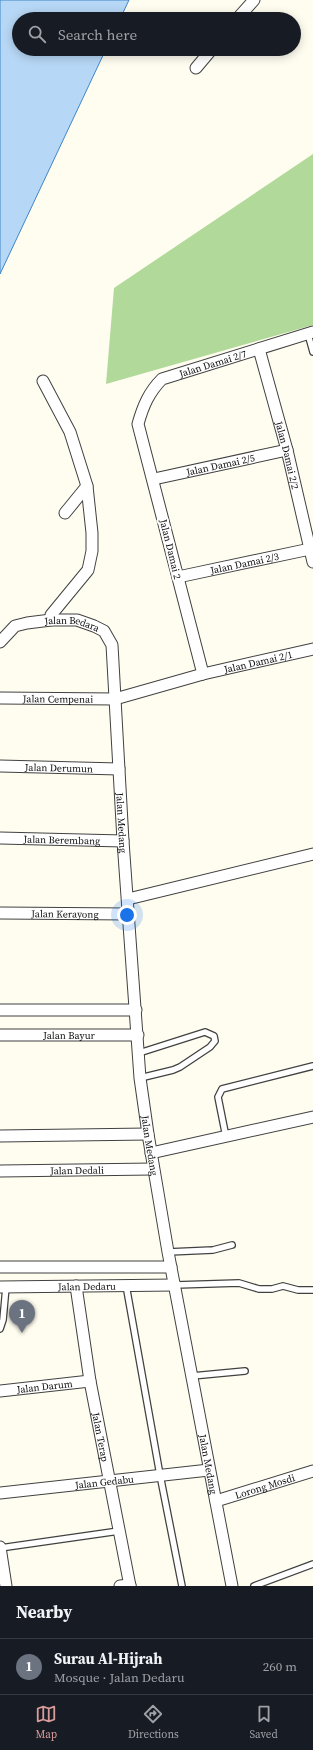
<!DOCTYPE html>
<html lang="en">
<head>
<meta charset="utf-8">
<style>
	:root { --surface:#171b24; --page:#242831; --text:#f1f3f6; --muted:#9ea1a6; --line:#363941; --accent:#d99b9a }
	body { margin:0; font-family:"Source Serif 4",serif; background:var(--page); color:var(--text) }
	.you { position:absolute; left:127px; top:915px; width:14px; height:14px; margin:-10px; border:3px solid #fff; border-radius:50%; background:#1a73e8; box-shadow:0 0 0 6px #1a73e833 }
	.badge { display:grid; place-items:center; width:26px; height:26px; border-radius:50%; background:var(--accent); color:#fff; font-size:13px; font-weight:700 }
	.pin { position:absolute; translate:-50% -33px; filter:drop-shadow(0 1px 2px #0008) }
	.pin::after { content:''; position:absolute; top:21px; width:14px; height:12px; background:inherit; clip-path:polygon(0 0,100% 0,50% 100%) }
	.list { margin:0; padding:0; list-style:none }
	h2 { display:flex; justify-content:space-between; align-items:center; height:52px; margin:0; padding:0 16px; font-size:17px }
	h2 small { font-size:13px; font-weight:400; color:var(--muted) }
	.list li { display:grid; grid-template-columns:26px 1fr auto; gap:12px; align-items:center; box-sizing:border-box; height:56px; padding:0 16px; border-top:1px solid var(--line) }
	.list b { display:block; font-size:15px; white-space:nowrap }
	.list p { margin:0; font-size:13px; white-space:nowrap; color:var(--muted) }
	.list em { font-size:13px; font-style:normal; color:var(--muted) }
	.icon { flex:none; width:22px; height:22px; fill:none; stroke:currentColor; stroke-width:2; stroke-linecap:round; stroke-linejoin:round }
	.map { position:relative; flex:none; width:313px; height:1586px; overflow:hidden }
	.search { position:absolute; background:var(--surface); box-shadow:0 2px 10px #0003; left:12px; right:12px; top:12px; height:44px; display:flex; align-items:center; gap:10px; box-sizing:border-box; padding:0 14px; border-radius:22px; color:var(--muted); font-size:15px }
	.sheet { height:108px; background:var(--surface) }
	nav { display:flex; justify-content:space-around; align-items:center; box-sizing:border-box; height:56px; border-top:1px solid var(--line); background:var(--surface); font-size:11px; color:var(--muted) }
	nav a { display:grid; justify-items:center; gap:2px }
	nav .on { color:var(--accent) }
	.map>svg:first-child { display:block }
	.forest { fill:#b0d99a }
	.water { fill:#b6d7f5; stroke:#3e86ca }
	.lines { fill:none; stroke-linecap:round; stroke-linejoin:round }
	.lane-casing { stroke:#414141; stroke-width:8 }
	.street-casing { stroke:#414141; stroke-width:13 }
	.lane { stroke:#fff; stroke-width:5.5 }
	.street { stroke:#fff; stroke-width:11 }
	.labels { text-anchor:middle; stroke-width:4; stroke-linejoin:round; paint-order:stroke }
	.street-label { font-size:10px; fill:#0e0e0e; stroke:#fff }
</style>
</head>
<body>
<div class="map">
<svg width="313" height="1586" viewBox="0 0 313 1586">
	<rect width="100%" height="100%" fill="#fffdf0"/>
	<path class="forest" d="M313,154V325L106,384L114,288Z"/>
	<path class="water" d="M0,0H129L120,19H19V49H106L0,274Z"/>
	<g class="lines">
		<defs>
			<path id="lane" d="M308,334L313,352
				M139,1053L205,1032L214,1036L215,1041L210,1047L180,1067L173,1070L140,1078
				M226,1137L218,1097L222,1089L313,1066
				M168,1252L213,1250L232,1245
				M126,1285L160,1475L182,1586
				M175,1285L239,1283L259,1289H272L283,1286L298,1290H313
				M0,1329L3,1320L6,1287
				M192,1376L245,1371
				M0,1548L119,1531
				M254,1586L313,1564"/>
			<g id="street">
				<path d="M237,19L254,0"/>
				<path d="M196,68L212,49"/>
				<path id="s1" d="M259,349L287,450L313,562"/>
				<path d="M43,381L70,432L87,486L92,533V551L88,570L51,615V620"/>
				<path id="s2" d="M154,479L287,450"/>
				<path d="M65,513L87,486"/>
				<path id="s3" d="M178,577L310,549"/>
				<path id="s4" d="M0,642L15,626L27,623L51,620H77L94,626L104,631L112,645L123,841L140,1078L148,1134L168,1252L232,1586"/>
				<path id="s5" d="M203,674L138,424C143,406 149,392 162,379L313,332"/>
				<path id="s6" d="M0,698L115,699L203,674L313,649"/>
				<path id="s7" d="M0,766L119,769"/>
				<path id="s8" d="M0,838L123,841"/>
				<path d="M128,899L313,854"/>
				<path id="s9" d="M0,913L129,914"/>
				<path d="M0,1010H136"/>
				<path id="s10" d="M0,1035H138"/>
				<path d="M0,1136L148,1134"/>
				<path d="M151,1153L313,1117"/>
				<path id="s11" d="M0,1171L153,1169"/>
				<path d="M0,1267H171"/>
				<path id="s12" d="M76,1286L90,1381L130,1586"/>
				<path id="s13" d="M0,1287L175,1285"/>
				<path id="s14" d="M0,1391L90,1381"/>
				<path id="s15" d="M0,1493L209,1470"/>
				<path id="s16" d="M216,1501L313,1471"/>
				<path d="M0,1547L6,1586"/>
				<path d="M120,1586L130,1585"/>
			</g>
		</defs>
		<use href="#lane" class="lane-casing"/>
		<use href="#street" class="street-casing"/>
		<use href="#lane" class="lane"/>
		<use href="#street" class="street"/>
	</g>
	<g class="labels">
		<g class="street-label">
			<text dy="4" stroke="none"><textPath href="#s5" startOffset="363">Jalan Damai 2/7</textPath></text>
			<text dy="4" stroke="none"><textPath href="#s1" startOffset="110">Jalan Damai 2/2</textPath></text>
			<text dy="4" stroke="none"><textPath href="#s2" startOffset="68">Jalan Damai 2/5</textPath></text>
			<text transform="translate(171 549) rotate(76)" y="4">Jalan Damai 2</text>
			<text dy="4" stroke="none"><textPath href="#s3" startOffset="68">Jalan Damai 2/3</textPath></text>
			<text dy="4" stroke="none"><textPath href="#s4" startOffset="80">Jalan Bedara</textPath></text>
			<text dy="4" stroke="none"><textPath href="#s6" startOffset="263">Jalan Damai 2/1</textPath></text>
			<text dy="4" stroke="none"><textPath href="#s6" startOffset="58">Jalan Cempenai</textPath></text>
			<text dy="4" stroke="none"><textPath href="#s7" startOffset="59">Jalan Derumun</textPath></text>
			<text dy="4" stroke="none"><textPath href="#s4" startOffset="308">Jalan Medang</textPath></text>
			<text dy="4" stroke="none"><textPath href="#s8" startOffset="62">Jalan Berembang</textPath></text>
			<text dy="4" stroke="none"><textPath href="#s9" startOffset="65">Jalan Kerayong</textPath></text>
			<text dy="4" stroke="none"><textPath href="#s10" startOffset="69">Jalan Bayur</textPath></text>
			<text dy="4" stroke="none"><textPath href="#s4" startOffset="632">Jalan Medang</textPath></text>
			<text dy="4" stroke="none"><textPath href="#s11" startOffset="77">Jalan Dedali</textPath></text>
			<text dy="4" stroke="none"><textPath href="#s13" startOffset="87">Jalan Dedaru</textPath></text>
			<text dy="4" stroke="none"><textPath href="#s14" startOffset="45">Jalan Darum</textPath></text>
			<text dy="4" stroke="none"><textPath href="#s12" startOffset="153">Jalan Terap</textPath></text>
			<text dy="4" stroke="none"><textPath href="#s4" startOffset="956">Jalan Medang</textPath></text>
			<text dy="4" stroke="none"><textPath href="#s15" startOffset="105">Jalan Gedabu</textPath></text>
			<text dy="4" stroke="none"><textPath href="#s16" startOffset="51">Lorong Mosdi</textPath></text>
		</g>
	</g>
</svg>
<div class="you"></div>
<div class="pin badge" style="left:22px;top:1333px;background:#6b7280">1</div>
<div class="search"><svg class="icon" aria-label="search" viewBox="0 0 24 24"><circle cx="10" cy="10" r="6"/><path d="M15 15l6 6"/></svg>Search here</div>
</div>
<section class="sheet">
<h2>Nearby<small></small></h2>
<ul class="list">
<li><span class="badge" style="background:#6b7280">1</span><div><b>Surau Al-Hijrah</b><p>Mosque · Jalan Dedaru</p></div><em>260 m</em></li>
</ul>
</section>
<nav>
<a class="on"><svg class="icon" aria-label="map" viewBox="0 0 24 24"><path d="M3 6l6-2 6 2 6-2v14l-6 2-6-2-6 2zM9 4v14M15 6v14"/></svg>Map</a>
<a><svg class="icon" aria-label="directions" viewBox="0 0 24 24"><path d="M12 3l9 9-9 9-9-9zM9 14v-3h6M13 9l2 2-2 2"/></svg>Directions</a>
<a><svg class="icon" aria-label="saved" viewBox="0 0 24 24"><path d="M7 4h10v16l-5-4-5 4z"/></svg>Saved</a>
</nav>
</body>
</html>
